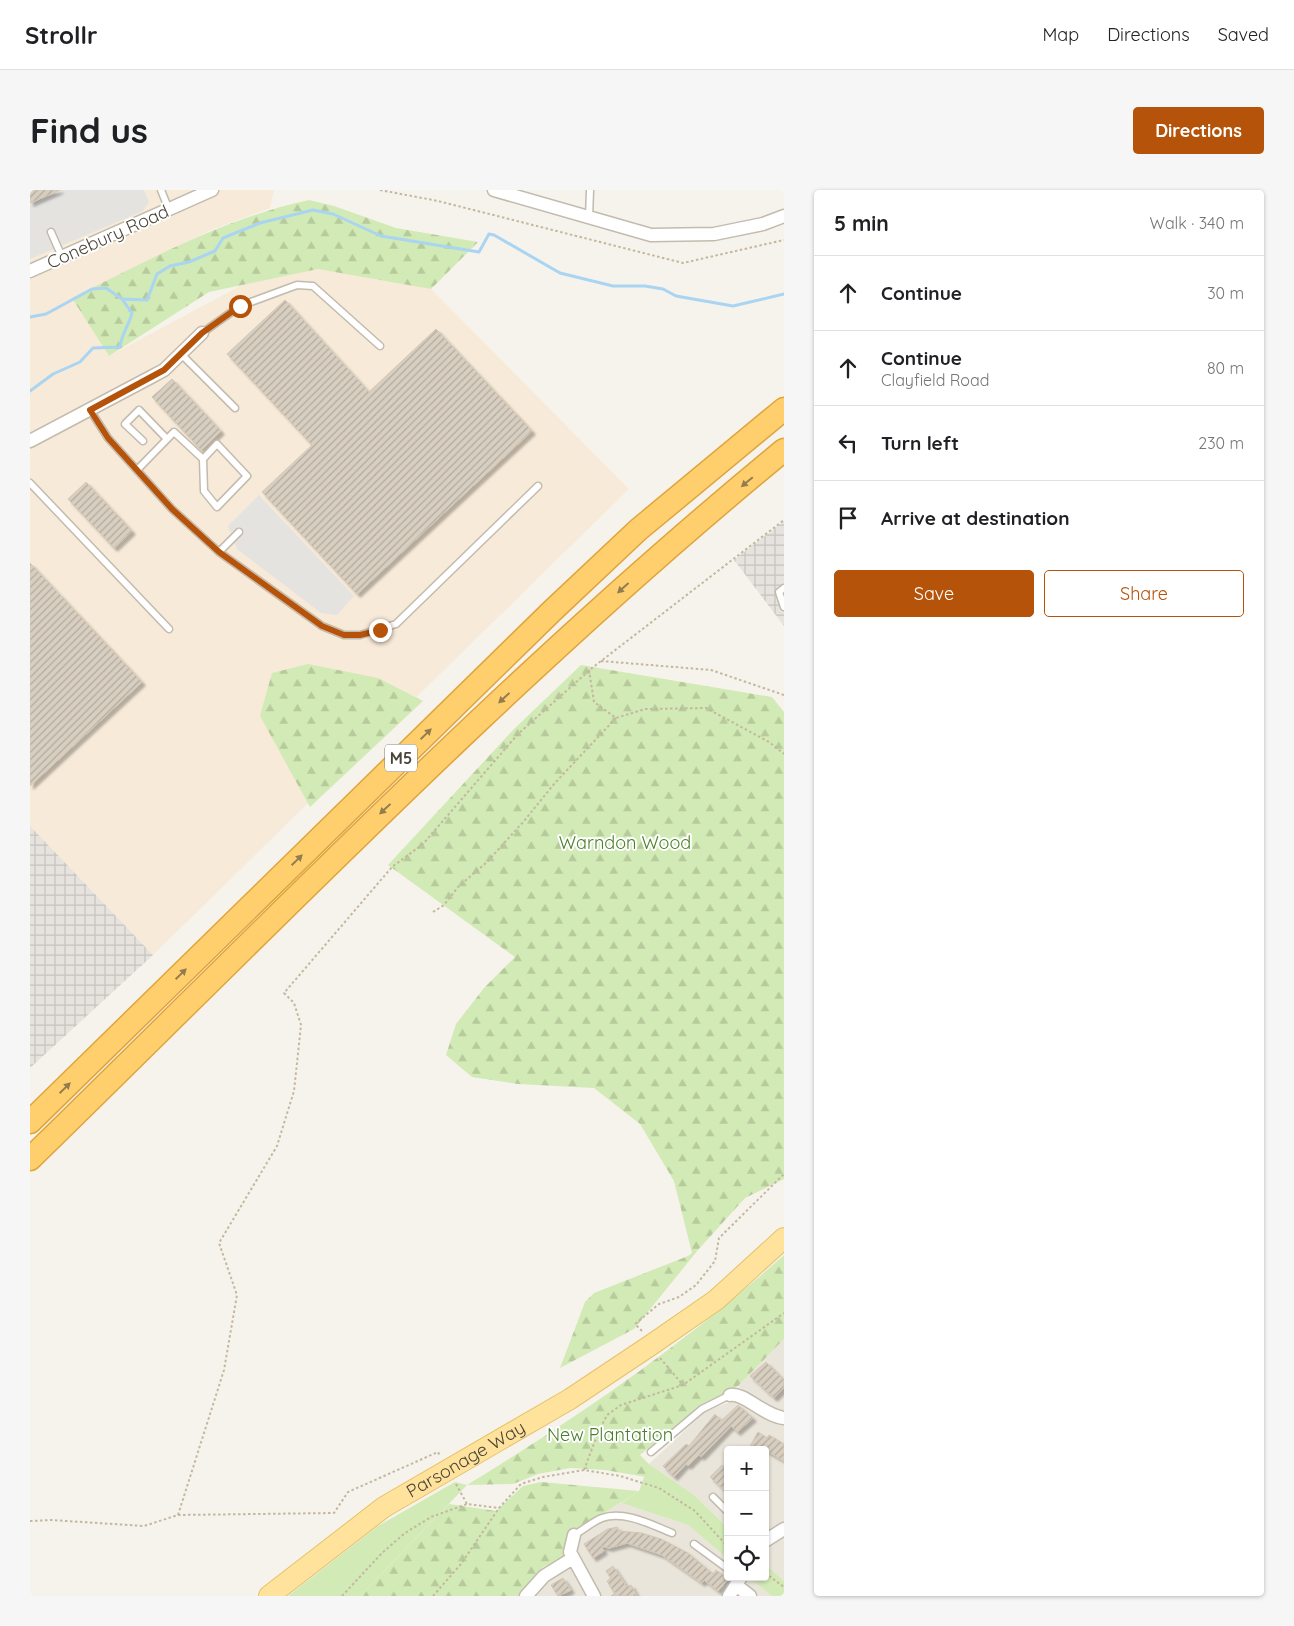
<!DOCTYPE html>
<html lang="en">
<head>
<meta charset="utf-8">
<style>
	:root { --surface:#fff; --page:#f6f6f6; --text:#202124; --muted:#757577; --line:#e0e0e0; --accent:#b45309 }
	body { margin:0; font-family:Quicksand,sans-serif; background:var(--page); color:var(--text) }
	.controls { position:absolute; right:15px; bottom:15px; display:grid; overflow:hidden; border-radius:5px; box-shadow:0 1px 4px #0004 }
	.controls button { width:45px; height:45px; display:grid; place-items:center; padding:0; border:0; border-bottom:1px solid var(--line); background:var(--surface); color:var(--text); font:25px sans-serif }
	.stop { position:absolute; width:15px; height:15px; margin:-11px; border:4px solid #b45309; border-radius:50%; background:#fff }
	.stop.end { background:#b45309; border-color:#fff; box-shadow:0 1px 5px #0008 }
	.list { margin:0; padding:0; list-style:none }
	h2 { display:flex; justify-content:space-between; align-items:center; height:65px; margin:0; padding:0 20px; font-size:21px }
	h2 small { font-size:16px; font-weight:400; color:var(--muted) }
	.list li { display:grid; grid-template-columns:32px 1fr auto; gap:15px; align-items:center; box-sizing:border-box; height:75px; padding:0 20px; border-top:1px solid var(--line) }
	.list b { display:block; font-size:19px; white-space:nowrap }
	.list p { margin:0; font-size:16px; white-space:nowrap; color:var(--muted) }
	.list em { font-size:16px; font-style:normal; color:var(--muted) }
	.actions { display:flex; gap:10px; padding:15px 20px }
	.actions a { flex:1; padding:11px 0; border:1px solid var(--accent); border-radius:5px; text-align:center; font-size:18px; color:var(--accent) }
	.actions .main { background:var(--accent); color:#fff }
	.icon { flex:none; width:28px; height:28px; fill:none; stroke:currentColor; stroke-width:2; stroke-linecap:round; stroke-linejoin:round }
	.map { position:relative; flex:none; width:754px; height:1406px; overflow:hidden; border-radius:5px }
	header { display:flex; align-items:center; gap:30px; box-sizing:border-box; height:70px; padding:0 25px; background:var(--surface); border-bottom:1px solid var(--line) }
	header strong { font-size:24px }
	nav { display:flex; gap:28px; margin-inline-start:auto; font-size:18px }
	.intro { display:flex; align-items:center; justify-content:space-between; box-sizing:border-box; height:120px; padding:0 30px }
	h1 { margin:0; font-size:35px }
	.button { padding:12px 22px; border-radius:5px; background:var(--accent); color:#fff; font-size:18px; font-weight:700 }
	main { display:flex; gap:30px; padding:0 30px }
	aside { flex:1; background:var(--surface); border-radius:5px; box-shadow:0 1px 4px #0004 }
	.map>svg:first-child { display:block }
	.residential { fill:#eae5da }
	.commercial { fill:#f7ead8 }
	.industrial { fill:url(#industrial-grid) }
	.grass { fill:#d2eab5 }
	.forest { fill:url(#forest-firs) }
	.parking { fill:#e5e3e0 }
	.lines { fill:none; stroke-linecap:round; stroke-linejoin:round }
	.stream { stroke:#a9d4f2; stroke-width:3 }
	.building { fill:url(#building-hatch); stroke:#d3c7b4; filter:url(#shadow) }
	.service-casing { stroke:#c2bbae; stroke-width:9 }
	.minor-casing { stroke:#c2bbae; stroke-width:15 }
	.primary-casing { stroke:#e6c16a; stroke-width:22 }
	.motorway-casing { stroke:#e0a43c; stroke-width:25 }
	.path { stroke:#c4b79f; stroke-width:2; stroke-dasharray:2.5 2.5; stroke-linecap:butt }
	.service { stroke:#fff; stroke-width:6 }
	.minor { stroke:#fff; stroke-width:12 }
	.primary { stroke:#ffe39c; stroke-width:20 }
	.motorway { stroke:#ffcf6e; stroke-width:22 }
	.oneway { fill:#937c4e }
	.route { stroke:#b45309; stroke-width:6 }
	.labels { text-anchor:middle; stroke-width:4; stroke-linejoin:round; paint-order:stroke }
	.shield { fill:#fff; stroke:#817c74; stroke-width:1 }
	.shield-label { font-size:16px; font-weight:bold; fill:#4b4439 }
	.street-label { font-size:18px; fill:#4b4439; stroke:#fff }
	.park-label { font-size:18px; fill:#4a7f2a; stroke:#fff }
</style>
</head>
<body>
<header>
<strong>Strollr</strong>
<nav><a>Map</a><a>Directions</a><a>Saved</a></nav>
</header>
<div class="intro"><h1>Find us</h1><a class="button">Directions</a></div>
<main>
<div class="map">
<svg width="754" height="1406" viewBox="0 0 754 1406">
	<defs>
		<pattern id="industrial-grid" width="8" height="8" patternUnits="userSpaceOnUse" patternTransform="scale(1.25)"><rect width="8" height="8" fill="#e6e2dd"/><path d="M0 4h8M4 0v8" fill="none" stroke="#c7c3be"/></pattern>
		<pattern id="forest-firs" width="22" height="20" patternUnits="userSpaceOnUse" patternTransform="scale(1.25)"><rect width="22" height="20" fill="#d2eab5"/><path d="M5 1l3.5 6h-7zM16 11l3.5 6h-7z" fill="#b6ca9c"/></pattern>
		<pattern id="building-hatch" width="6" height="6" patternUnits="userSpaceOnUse" patternTransform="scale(1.25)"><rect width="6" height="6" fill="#d8cfc1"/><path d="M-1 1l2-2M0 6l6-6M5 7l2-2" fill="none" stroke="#b1aa9e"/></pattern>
		<filter id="shadow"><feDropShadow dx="3.5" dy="3.5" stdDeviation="1" flood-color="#0004"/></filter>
	</defs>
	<rect width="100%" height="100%" fill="#f6f3ec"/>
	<path class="residential" d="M754,1149V1232L708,1196Z
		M706,1210L738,1230L754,1235V1391L735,1374V1260H698V1338L664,1305L619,1274L676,1221Z
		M591,1313L658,1335L698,1369V1387H719L742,1406H503L548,1340Z"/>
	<path class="commercial" d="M0,0H244L240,18L181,40L43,108L79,166L266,66L401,99L599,299L123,765L0,636Z"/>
	<path class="industrial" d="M754,331V436L704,370Z
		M0,636L123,765L0,878Z"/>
	<path class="grass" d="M619,1274L664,1305L698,1338V1369L658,1335L591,1313L609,1301Z
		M425,1292L437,1295L330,1406H258L348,1336Z
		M735,1374L754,1391V1406H742L722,1390L723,1387H735Z"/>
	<path class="forest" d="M279,10L304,16L366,38L448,52L401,99L288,79L179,102L79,166L42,108C119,70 195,28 279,10Z
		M278,474L348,488L393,511L280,617L230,526L242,483Z
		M551,475L742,507L754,522V989L715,1008L668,1060L604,1139L530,1178L555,1112L564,1103L658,1066L662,1063L644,991L610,934L564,898L488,894L442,887L416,865L426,834L454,798L485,767L358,675L484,539Z
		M754,1065V1149L708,1196L670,1215L610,1265L619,1274L616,1287L575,1280L540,1278L508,1284L483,1294L437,1295C548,1227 657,1152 754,1065Z
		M511,1292L609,1301L548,1340L538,1366L513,1377L491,1406H330L419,1314L466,1321L493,1296Z"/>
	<path class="parking" d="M30,0H114L119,12L113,21L0,69V13Z
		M229,305L324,406L307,425L291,423L207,359L198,336Z"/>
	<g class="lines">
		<path class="stream" d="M0,127L16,124L62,99L76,98L92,109
			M0,201L23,184L50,172L63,158L90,157C91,145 99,135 102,123L92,109L117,110L127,84L140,76L159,72L185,61L193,48L230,33L283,20L303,24L351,46L449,62L459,44L464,45L530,83L583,96H615L633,99L646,106L703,116L754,104"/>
	</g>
	<path class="building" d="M0,0H30L0,13Z
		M255,110L339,202L406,139L502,241L327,404L232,302L282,255L197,164Z
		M142,189L191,241L171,260L122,207Z
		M56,292L102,341L84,358L38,309Z
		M0,373L112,492L0,596Z
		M736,1172L754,1190V1198L744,1208L720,1186Z
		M708,1215L723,1228L707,1242L701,1236L671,1267L669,1265L658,1276L656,1274L644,1287L633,1276L656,1254L659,1256L685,1224L691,1231Z
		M728,1242L737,1248L739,1245L754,1254V1271L735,1260H718Z
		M692,1275L698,1280V1304L680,1287Z
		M588,1337V1341L612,1343L631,1349L658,1363L683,1384L686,1380L698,1389L688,1401L674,1390L672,1393L632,1365L597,1353L579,1358L571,1356L574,1361L563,1368L554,1354L578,1339Z
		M583,1376L597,1397L601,1395L607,1406H581L587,1402L584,1403L577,1391L581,1388L576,1381Z
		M533,1388L541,1400L528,1406L521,1395Z"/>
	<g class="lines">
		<defs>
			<path id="service" d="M131,0L139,20
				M559,28L560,0
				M21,42L32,67
				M172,143L210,116L267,95L283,96L350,156
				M151,164L205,218
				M60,220L78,248L142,319L189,362L292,436L314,445H330L366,434L508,296
				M113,251L95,234L109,220L137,249
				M107,280L144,242L173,269L174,301L187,317L217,286L187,254L173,269
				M0,293L139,439
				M189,362L209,342
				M754,398L749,402L754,417
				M621,1262L672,1219L700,1205
				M683,1307L698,1322
				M544,1345C553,1340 562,1332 572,1328C594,1320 622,1335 642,1343
				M664,1354L698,1379"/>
			<path id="minor" d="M464,0L621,45L684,44L733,34L754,26
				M0,81L182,0
				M0,251L121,187L134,180L172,143
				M700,1205C714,1202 734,1226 754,1228
				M544,1345L540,1362L564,1406
				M735,1351L754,1339
				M706,1395L720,1406
				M496,1406L514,1386L543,1368
				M699,1406L711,1387"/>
			<g id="primary">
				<path id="s1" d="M239,1406L354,1317L540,1209L621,1155L686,1110L754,1048"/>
			</g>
			<path id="motorway" d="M0,932L522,421L608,340L754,219
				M0,969C247,728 487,479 754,260"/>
		</defs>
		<use href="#service" class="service-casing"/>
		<use href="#minor" class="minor-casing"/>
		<use href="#primary" class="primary-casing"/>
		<use href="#motorway" class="motorway-casing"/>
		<path class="path" d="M350,0L408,11L653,73L754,50
			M571,471L681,480L754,505
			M559,480L564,512L586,528L615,519L676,518L739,552L754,564
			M403,722L414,715L428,697L457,672L494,631L524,594L586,528
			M612,1141L605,1134L629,1114L649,1107L666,1095L685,1071L689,1048L754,984
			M630,1168L653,1195
			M554,1280L568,1243L577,1225L591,1215L653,1195L754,1123
			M426,1294L437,1314
			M148,1325L194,1180L207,1105L189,1053L247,956L264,901L271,835L264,813L254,803L362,677L393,654L488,544L562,478L754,330
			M0,1331L21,1330L114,1336L148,1325L304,1323L318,1302L408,1262L410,1266
			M735,1383L754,1397
			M312,1406L352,1363L375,1343L401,1327L437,1314L469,1318
			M403,1406L431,1374L469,1318L491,1294L513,1287L554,1280L590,1286L629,1298L665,1321L698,1357"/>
		<use href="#service" class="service"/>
		<use href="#minor" class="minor"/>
		<use href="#primary" class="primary"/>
		<use href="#motorway" class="motorway"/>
	</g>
	<defs><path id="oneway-solid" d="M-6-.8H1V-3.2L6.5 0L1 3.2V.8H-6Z" transform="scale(1.25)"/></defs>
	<g class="oneway">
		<use href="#oneway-solid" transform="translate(717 292) rotate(140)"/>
		<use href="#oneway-solid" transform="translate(593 398) rotate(138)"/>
		<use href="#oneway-solid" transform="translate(474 508) rotate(137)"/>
		<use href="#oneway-solid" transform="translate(396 544) rotate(-44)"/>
		<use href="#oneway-solid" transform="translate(355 619) rotate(137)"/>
		<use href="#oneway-solid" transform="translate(267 670) rotate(-44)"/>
		<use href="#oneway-solid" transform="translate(151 784) rotate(-44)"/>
		<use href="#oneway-solid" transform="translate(35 898) rotate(-44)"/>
	</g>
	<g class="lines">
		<path class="route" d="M210,116L172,143L134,180L60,220L78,248L142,319L189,362L292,436L314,445H330L350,440"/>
	</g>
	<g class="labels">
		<rect class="shield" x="355" y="554.5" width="32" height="27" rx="4"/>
		<g class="shield-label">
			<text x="371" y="574">M5</text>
		</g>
		<g class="street-label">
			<text transform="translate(78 47) rotate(-24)" y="6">Conebury Road</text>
			<text dy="6" stroke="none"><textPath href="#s1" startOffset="240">Parsonage Way</textPath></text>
		</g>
		<g class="park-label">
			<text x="595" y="659">Warndon Wood</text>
			<text x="580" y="1251">New Plantation</text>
		</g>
	</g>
</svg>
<div class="controls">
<button>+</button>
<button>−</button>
<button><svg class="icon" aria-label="locate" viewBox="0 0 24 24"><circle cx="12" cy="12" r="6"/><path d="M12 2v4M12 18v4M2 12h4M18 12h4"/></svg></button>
</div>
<div class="stop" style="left:210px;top:116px"></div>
<div class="stop end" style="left:350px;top:440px"></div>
</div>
<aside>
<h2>5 min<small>Walk · 340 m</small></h2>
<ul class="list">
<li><svg class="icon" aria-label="ahead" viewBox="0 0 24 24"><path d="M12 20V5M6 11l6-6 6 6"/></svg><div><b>Continue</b></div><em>30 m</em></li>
<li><svg class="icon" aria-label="ahead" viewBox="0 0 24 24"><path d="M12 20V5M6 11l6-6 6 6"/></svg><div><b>Continue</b><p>Clayfield Road</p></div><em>80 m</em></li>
<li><svg class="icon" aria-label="left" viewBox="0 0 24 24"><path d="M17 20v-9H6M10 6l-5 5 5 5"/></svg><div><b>Turn left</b></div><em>230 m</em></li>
<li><svg class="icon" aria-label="arrive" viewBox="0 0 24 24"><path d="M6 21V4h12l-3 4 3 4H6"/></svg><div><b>Arrive at destination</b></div></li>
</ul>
<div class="actions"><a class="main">Save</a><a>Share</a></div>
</aside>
</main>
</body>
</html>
